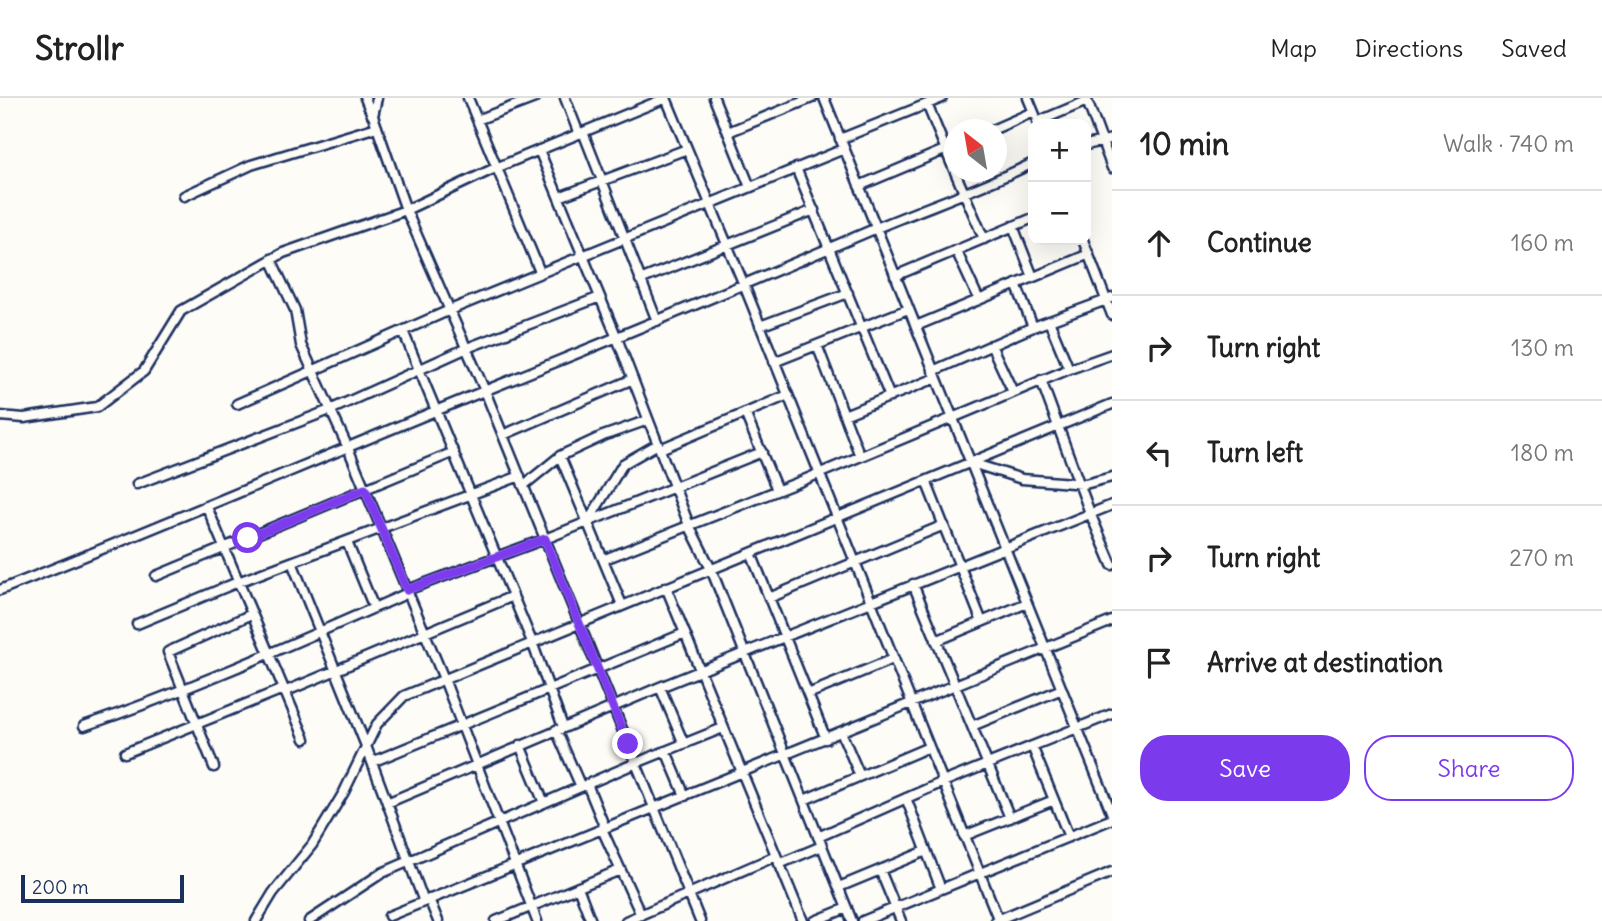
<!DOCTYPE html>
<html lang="en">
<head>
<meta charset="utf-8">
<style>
	:root { --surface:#fff; --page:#f6f6f6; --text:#222; --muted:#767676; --line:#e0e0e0; --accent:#7c3aed }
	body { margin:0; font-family:Delius,sans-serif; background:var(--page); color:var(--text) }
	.controls { position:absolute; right:21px; top:21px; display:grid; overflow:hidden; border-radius:14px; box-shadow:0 7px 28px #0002 }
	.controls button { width:63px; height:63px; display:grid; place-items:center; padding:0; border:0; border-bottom:2px solid var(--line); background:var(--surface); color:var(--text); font:35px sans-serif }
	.compass { position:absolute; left:944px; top:21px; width:63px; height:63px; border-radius:50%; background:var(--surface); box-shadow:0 7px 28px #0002; rotate:329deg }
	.scale { position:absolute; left:21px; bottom:18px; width:163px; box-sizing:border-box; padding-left:7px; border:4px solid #1b2f5e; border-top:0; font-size:19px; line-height:24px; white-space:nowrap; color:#1b2f5e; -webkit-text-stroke:5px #fdfcf7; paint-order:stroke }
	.stop { position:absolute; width:21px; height:21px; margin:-16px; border:5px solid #7c3aed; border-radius:50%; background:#fff }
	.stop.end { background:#7c3aed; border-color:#fff; box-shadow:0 2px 7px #0008 }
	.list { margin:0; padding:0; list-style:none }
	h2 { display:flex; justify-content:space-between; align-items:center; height:91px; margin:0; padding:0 28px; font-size:30px }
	h2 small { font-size:23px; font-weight:400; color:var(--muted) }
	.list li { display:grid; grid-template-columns:46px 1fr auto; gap:21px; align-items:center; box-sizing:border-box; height:105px; padding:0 28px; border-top:2px solid var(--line) }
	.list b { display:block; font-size:26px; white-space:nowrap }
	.list em { font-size:23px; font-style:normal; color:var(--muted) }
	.actions { display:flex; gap:14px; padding:21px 28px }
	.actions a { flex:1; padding:16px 0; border:2px solid var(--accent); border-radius:28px; text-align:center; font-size:24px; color:var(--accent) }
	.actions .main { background:var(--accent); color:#fff }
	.icon { flex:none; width:38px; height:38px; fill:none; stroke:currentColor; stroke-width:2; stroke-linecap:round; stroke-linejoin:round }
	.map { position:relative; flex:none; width:1112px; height:823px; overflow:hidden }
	header { display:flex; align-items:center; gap:42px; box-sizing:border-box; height:98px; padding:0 35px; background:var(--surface); border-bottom:2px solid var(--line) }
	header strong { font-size:33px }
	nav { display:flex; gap:38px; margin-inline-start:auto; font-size:24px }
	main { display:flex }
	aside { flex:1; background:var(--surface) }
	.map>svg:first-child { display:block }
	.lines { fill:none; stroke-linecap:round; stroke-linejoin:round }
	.minor-casing { stroke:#1b2f5e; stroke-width:13 }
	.minor { stroke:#fdfcf7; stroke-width:8 }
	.route { stroke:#7c3aed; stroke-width:9 }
</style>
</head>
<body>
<header>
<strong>Strollr</strong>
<nav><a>Map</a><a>Directions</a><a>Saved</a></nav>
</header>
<main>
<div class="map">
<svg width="1112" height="823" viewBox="0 0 1112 823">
	<rect width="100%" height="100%" fill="#fdfcf7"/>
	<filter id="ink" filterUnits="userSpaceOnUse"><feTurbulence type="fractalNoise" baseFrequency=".0143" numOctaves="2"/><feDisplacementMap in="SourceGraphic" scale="14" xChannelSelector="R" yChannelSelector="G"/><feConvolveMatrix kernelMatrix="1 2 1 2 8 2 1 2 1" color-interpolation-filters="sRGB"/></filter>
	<g filter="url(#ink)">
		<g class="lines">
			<defs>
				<path id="minor" d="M365,0L372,17
					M377,0L373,18L406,112L485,293L700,823
					M468,0L540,174
					M565,0L579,36
					M666,0L744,187L999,823
					M714,0L750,89
					M824,0L1112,716
					M1028,0L1035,17
					M1086,0L1112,70
					M927,6L954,72
					M477,22L535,0
					M1037,24L1087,3
					M992,32L1033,14
					M583,34L657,223
					M728,34L812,0
					M840,41L942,0
					M1086,47L1112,41
					M539,52L617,240L689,427L711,471L852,823
					M796,70L890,299
					M955,74L984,141
					M859,88L954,48
					M184,98L251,67L377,29
					M559,99L687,51
					M1013,128L1033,179
					M1083,142L1112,217
					M956,152L979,202
					M271,161L295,212L301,247L348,350L444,581L537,823
					M895,178L1033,120
					M640,182L814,112
					M1016,186L1033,229
					M1049,223L1069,271
					M760,228L848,195
					M916,228L1089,156
					M403,233L532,544L563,629
					M817,247L860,358
					M991,247L1013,294
					M774,264L908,211
					M933,273L1033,229L1112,200
					M1041,282L1090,415L1112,467
					M237,306L450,212L844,51
					M745,315L777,392
					M844,317L936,280
					M0,318L24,320L97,309L144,273L181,213L283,155L406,112L491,72L666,0
					M503,337L633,281
					M660,351L788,297
					M560,358L622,507
					M972,365L1022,381L1085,386L1112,379
					M926,383L982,524
					M137,386L330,312L467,250L600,199
					M523,388L560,358L603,338L648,322
					M207,409L305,641
					M589,422L623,366L658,346
					M347,444L374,510
					M751,455L826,641
					M605,461L799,384L1067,272L1112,256
					M292,464L366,648L424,804
					M156,478L454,354
					M913,486L1010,720
					M666,489L803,823
					M0,492C183,420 363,341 546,268C655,224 764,178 872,132C926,109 981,91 1033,65
					M407,492L545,441L762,354
					M769,500L944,427
					M137,526L238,484L520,378
					M936,543L1027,505
					M660,589L684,646
					M284,594L513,498
					M808,596L893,561
					M84,628C195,590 301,542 408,495
					M972,628L1062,591
					M556,632L581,689
					M841,634L860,678
					M520,647L544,705
					M1032,648L1069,739
					M666,653L685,698
					M125,655L283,591
					M372,664L685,535
					M214,669L168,554L252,516
					M587,686L605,730
					M906,700L941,791
					M804,702L929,649
					M387,705L660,589L1112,407
					M602,731L641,817
					M964,738L1054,702
					M818,739L943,684L1112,616
					M779,766L822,748
					M880,772L901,823
					M578,789L591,823
					M839,789L926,753
					M429,801L438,823
					M389,818L1112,523
					M256,823L273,795L312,747L344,694L377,626L404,598L1112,306
					M309,823L382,775L636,665L723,630
					M496,823L620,772
					M626,823L776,758
					M815,823L847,810
					M863,823L1112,721
					M995,823L1112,774"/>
			</defs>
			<use href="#minor" class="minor-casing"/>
			<use href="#minor" class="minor"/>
		</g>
	</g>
	<g class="lines" filter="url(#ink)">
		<path class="route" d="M248,440L365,391L407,492L545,441L628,646"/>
	</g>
</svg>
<div class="controls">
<button>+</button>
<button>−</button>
</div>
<svg class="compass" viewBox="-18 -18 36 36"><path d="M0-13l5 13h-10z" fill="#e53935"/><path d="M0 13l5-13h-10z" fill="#767676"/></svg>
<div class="scale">200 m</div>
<div class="stop" style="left:248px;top:440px"></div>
<div class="stop end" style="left:628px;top:646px"></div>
</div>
<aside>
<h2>10 min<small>Walk · 740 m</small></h2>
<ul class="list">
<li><svg class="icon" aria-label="ahead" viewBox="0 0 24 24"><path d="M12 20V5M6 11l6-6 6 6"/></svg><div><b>Continue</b></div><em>160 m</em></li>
<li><svg class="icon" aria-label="right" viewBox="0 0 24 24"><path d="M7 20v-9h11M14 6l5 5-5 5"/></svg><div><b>Turn right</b></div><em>130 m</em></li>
<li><svg class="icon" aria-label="left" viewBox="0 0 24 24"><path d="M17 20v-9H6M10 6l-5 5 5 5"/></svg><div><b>Turn left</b></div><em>180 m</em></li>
<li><svg class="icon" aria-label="right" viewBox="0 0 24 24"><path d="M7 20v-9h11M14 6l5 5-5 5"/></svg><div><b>Turn right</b></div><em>270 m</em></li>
<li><svg class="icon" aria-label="arrive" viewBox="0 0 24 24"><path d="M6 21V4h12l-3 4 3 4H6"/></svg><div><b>Arrive at destination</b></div></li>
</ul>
<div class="actions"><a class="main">Save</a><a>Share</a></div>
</aside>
</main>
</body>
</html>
